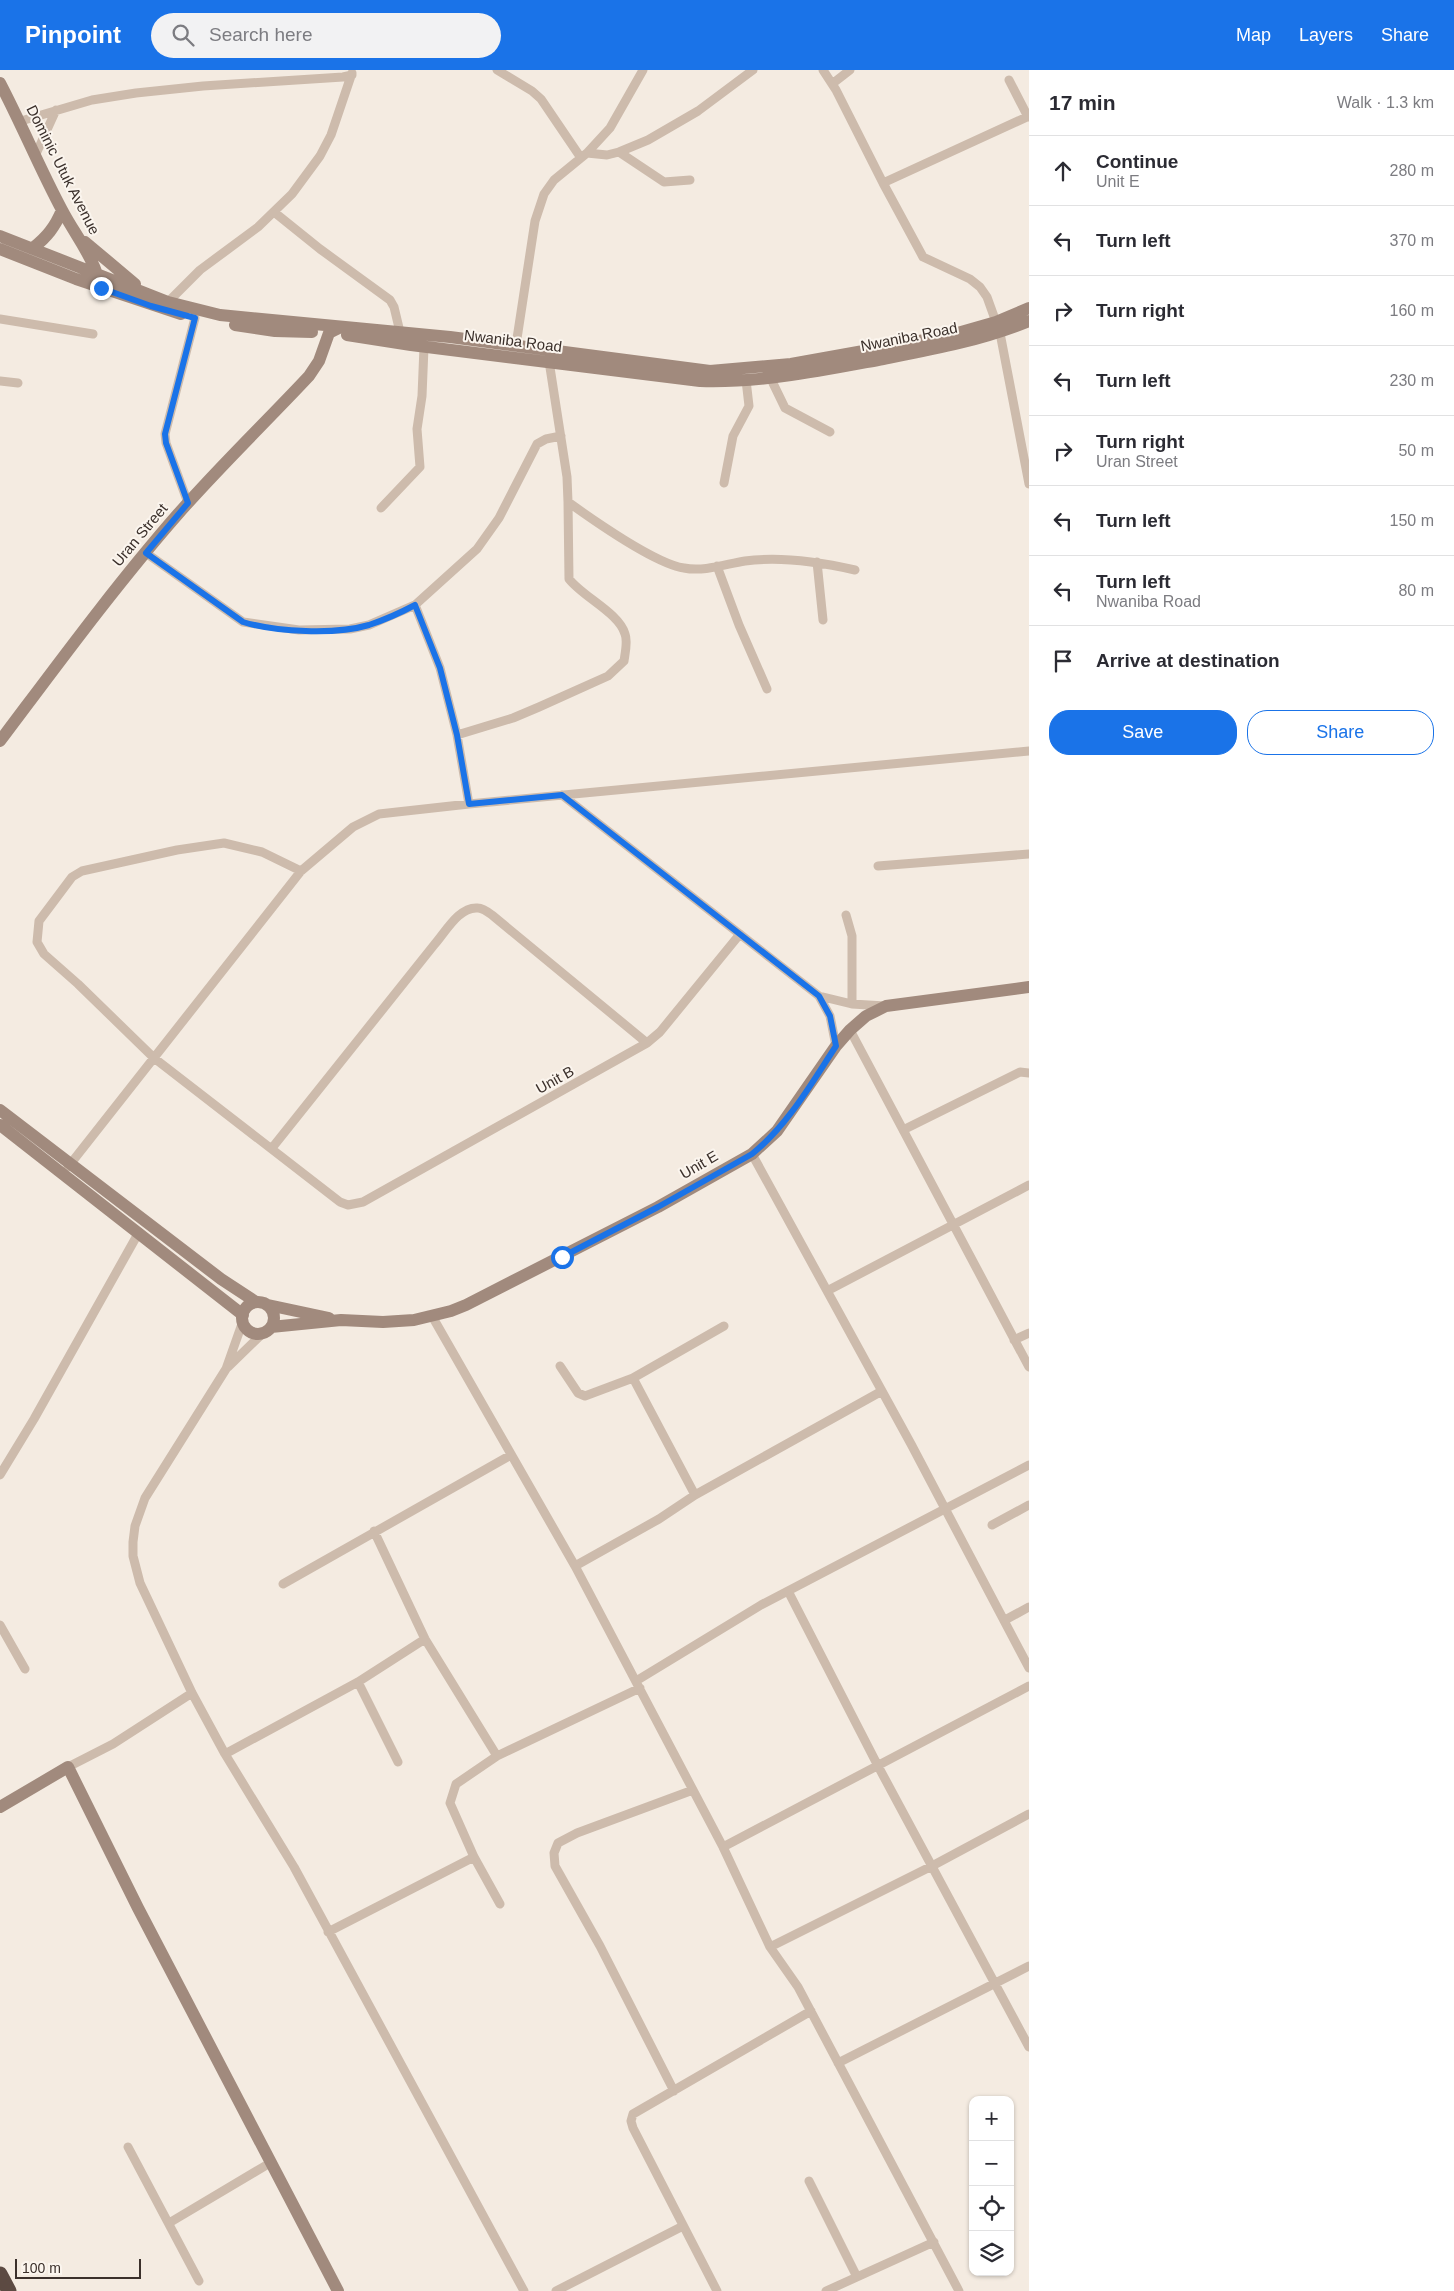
<!DOCTYPE html>
<html lang="en">
<head>
<meta charset="utf-8">
<style>
	:root { --surface:#fff; --page:#f2f2f3; --text:#2b2b33; --muted:#7c7c81; --line:#e1e1e2; --accent:#1a73e8 }
	body { margin:0; font-family:Arial,sans-serif; background:var(--page); color:var(--text) }
	.controls { position:absolute; right:15px; bottom:15px; display:grid; overflow:hidden; border-radius:10px; box-shadow:0 1px 4px #0004 }
	.controls button { width:45px; height:45px; display:grid; place-items:center; padding:0; border:0; border-bottom:1px solid var(--line); background:var(--surface); color:var(--text); font:25px sans-serif }
	.scale { position:absolute; left:15px; bottom:12px; width:126px; box-sizing:border-box; padding-left:5px; border:2px solid #3b302b; border-top:0; font-size:14px; line-height:18px; white-space:nowrap; color:#3b302b; -webkit-text-stroke:4px #fbf5ee; paint-order:stroke }
	.stop { position:absolute; width:15px; height:15px; margin:-11px; border:4px solid #1a73e8; border-radius:50%; background:#fff }
	.stop.end { background:#1a73e8; border-color:#fff; box-shadow:0 1px 5px #0008 }
	.list { margin:0; padding:0; list-style:none }
	h2 { display:flex; justify-content:space-between; align-items:center; height:65px; margin:0; padding:0 20px; font-size:21px }
	h2 small { font-size:16px; font-weight:400; color:var(--muted) }
	.list li { display:grid; grid-template-columns:32px 1fr auto; gap:15px; align-items:center; box-sizing:border-box; height:70px; padding:0 20px; border-top:1px solid var(--line) }
	.list b { display:block; font-size:19px; white-space:nowrap }
	.list p { margin:0; font-size:16px; white-space:nowrap; color:var(--muted) }
	.list em { font-size:16px; font-style:normal; color:var(--muted) }
	.actions { display:flex; gap:10px; padding:15px 20px }
	.actions a { flex:1; padding:11px 0; border:1px solid var(--accent); border-radius:20px; text-align:center; font-size:18px; color:var(--accent) }
	.actions .main { background:var(--accent); color:#fff }
	.icon { flex:none; width:28px; height:28px; fill:none; stroke:currentColor; stroke-width:2; stroke-linecap:round; stroke-linejoin:round }
	.map { position:relative; flex:none; width:1029px; height:2221px; overflow:hidden }
	header { display:flex; align-items:center; gap:30px; box-sizing:border-box; height:70px; padding:0 25px; background:var(--accent); color:#fff }
	header strong { font-size:24px }
	nav { display:flex; gap:28px; margin-inline-start:auto; font-size:18px }
	.search { width:350px; height:45px; background:var(--page); display:flex; align-items:center; gap:12px; box-sizing:border-box; padding:0 18px; border-radius:28px; color:var(--muted); font-size:19px }
	main { display:flex }
	aside { flex:1; background:var(--surface) }
	.map>svg:first-child { display:block }
	.lines { fill:none; stroke-linecap:round; stroke-linejoin:round }
	.street { stroke:#cdbbac; stroke-width:9 }
	.secondary { stroke:#a18a7d; stroke-width:12 }
	.highway { stroke:#5c4a42; stroke-width:15 }
	.route { stroke:#1a73e8; stroke-width:6 }
	.labels { text-anchor:middle; stroke-width:4; stroke-linejoin:round; paint-order:stroke }
	.street-label { font-size:15px; fill:#3b302b; stroke:#fbf5ee }
</style>
</head>
<body>
<header>
<strong>Pinpoint</strong>
<div class="search"><svg class="icon" aria-label="search" viewBox="0 0 24 24"><circle cx="10" cy="10" r="6"/><path d="M15 15l6 6"/></svg>Search here</div>
<nav><a>Map</a><a>Layers</a><a>Share</a></nav>
</header>
<main>
<div class="map">
<svg width="1029" height="2221" viewBox="0 0 1029 2221">
	<rect width="100%" height="100%" fill="#f4ebe1"/>
	<g class="lines">
		<path class="street" d="M497,0L532,21L541,29L581,88
			M823,0L836,20L883,113L923,187L970,209L980,217L987,227L996,252
			M1009,10L1028,47
			M832,14L850,0
			M21,51L92,30L136,23L203,16L343,7L352,5
			M619,82L664,112L690,110
			M587,83L607,85L619,82L648,70L698,41L753,0
			M36,84L56,40
			M883,113L1029,46
			M274,142L320,179L390,230L394,237L400,262
			M166,234L200,200L258,157L292,124L320,86L331,65L352,3
			M0,249L93,264
			M1000,263L1029,414
			M516,275L535,151L544,124L554,110L587,83L610,58L643,0
			M549,291L567,407L568,432C593,450 656,494 684,498C704,502 726,494 745,491C781,486 820,492 855,500
			M770,307L785,338L830,362
			M0,311L18,313
			M724,413L733,366L749,336L746,310
			M188,433L166,373L165,364L195,248
			M381,438L420,397L417,359L422,326L424,277
			M146,483L243,552L299,560L350,559L369,555L415,535L477,479L499,448L537,374L546,369L561,366
			M817,492L823,550
			M717,496L739,555L767,619
			M415,535L440,598L457,665L469,734
			M457,665L513,648L539,637L608,606L624,591C625,584 628,571 625,564C619,543 583,527 569,509L568,432
			M562,725L819,926L852,934L885,936
			M878,796L1029,784
			M301,801L262,782L224,773L177,780L82,801L72,807L39,851L37,872L44,884L78,914L154,988L340,1132L348,1135L363,1132L647,973L660,962L740,864
			M846,845L852,866V934
			M819,926L830,946L836,976
			M850,960L1029,1297
			M903,1060L1020,1002L1029,1003
			M272,1078L434,875C445,863 459,836 478,838C482,838 488,842 492,845L647,973
			M752,1084L911,1374L1029,1598
			M68,1097L301,801L353,757L379,744L469,734L1029,681
			M827,1221L1029,1115
			M432,1246L575,1496L723,1777L770,1877L798,1917L959,2221
			M243,1251L226,1299L145,1428L135,1456L133,1472V1486L140,1513L192,1623L225,1684L294,1797L524,2221
			M1014,1270L1029,1263
			M560,1296L578,1323L585,1326L633,1308L724,1256
			M228,1297L263,1263
			M633,1308L695,1425
			M0,1405L34,1349L139,1162
			M992,1455L1029,1435
			M374,1461L425,1569L497,1686
			M575,1496L659,1449L695,1425L882,1321
			M283,1514L511,1385
			M788,1521L878,1696L1029,1977
			M1005,1550L1029,1537
			M0,1555L25,1599
			M636,1611L761,1535L1029,1395
			M358,1612L398,1692
			M225,1684L358,1612L425,1569
			M68,1697L113,1674L192,1623
			M723,1777L1029,1616
			M500,1834L474,1787L450,1733L456,1714L497,1686L640,1618
			M328,1862L474,1787
			M770,1877L932,1796L1029,1744
			M838,1993L1029,1896
			M674,2021L600,1876L555,1796L554,1783L558,1773L577,1763L693,1720
			M128,2077L199,2211
			M809,2111L857,2207
			M169,2153L270,2093
			M556,2221L683,2156
			M717,2221L633,2058L631,2051L633,2044L811,1941
			M826,2221L934,2172"/>
		<path class="secondary" d="M0,13C22,55 40,99 62,140C74,163 90,182 98,207
			M0,166L168,232L220,245L450,267L710,301L791,294L947,266L996,252L1029,238
			M85,172L135,214
			M33,178C47,167 55,157 62,140
			M0,179L76,209L181,244
			M235,255L275,261L312,262
			M347,265L411,275L700,311C760,313 819,301 878,290C929,280 980,271 1029,251
			M0,671C58,594 115,516 178,444C220,396 266,352 309,306L319,291L329,263L341,257
			M0,1040L221,1209L256,1232
			M0,1055L243,1245
			M242 1248a16 16 0 1 1 32 0a16 16 0 1 1-32 0Z
			M268,1235L329,1248
			M271,1257L341,1250L383,1252L414,1250L451,1241L466,1235L658,1137L752,1084L777,1061L836,976L850,960L866,946L886,936L1029,917
			M0,1737L68,1697L138,1838L338,2221"/>
		<path class="highway" d="M0,2204L9,2221"/>
	</g>
	<g class="lines">
		<path class="route" d="M101,218L151,236L195,248L165,364L166,373L188,433L146,483L243,552C276,562 335,565 369,555C384,550 400,543 415,535L440,598L457,665L469,734L562,725L819,926L830,946L836,976C811,1014 788,1055 752,1084L658,1137L562,1187"/>
	</g>
	<g class="labels">
		<g class="street-label">
			<text transform="translate(63 100) rotate(63)" y="5">Dominic Utuk Avenue</text>
			<text transform="translate(909 267) rotate(-11)" y="5">Nwaniba Road</text>
			<text transform="translate(513 271) rotate(7)" y="5">Nwaniba Road</text>
			<text transform="translate(140 465) rotate(-50)" y="5">Uran Street</text>
			<text transform="translate(555 1010) rotate(-29)" y="5">Unit B</text>
			<text transform="translate(699 1095) rotate(-30)" y="5">Unit E</text>
		</g>
	</g>
</svg>
<div class="controls">
<button>+</button>
<button>−</button>
<button><svg class="icon" aria-label="locate" viewBox="0 0 24 24"><circle cx="12" cy="12" r="6"/><path d="M12 2v4M12 18v4M2 12h4M18 12h4"/></svg></button>
<button><svg class="icon" aria-label="layers" viewBox="0 0 24 24"><path d="M12 4l9 5-9 5-9-5zM3 14l9 5 9-5"/></svg></button>
</div>
<div class="scale">100 m</div>
<div class="stop" style="left:562px;top:1187px"></div>
<div class="stop end" style="left:101px;top:218px"></div>
</div>
<aside>
<h2>17 min<small>Walk · 1.3 km</small></h2>
<ul class="list">
<li><svg class="icon" aria-label="ahead" viewBox="0 0 24 24"><path d="M12 20V5M6 11l6-6 6 6"/></svg><div><b>Continue</b><p>Unit E</p></div><em>280 m</em></li>
<li><svg class="icon" aria-label="left" viewBox="0 0 24 24"><path d="M17 20v-9H6M10 6l-5 5 5 5"/></svg><div><b>Turn left</b></div><em>370 m</em></li>
<li><svg class="icon" aria-label="right" viewBox="0 0 24 24"><path d="M7 20v-9h11M14 6l5 5-5 5"/></svg><div><b>Turn right</b></div><em>160 m</em></li>
<li><svg class="icon" aria-label="left" viewBox="0 0 24 24"><path d="M17 20v-9H6M10 6l-5 5 5 5"/></svg><div><b>Turn left</b></div><em>230 m</em></li>
<li><svg class="icon" aria-label="right" viewBox="0 0 24 24"><path d="M7 20v-9h11M14 6l5 5-5 5"/></svg><div><b>Turn right</b><p>Uran Street</p></div><em>50 m</em></li>
<li><svg class="icon" aria-label="left" viewBox="0 0 24 24"><path d="M17 20v-9H6M10 6l-5 5 5 5"/></svg><div><b>Turn left</b></div><em>150 m</em></li>
<li><svg class="icon" aria-label="left" viewBox="0 0 24 24"><path d="M17 20v-9H6M10 6l-5 5 5 5"/></svg><div><b>Turn left</b><p>Nwaniba Road</p></div><em>80 m</em></li>
<li><svg class="icon" aria-label="arrive" viewBox="0 0 24 24"><path d="M6 21V4h12l-3 4 3 4H6"/></svg><div><b>Arrive at destination</b></div></li>
</ul>
<div class="actions"><a class="main">Save</a><a>Share</a></div>
</aside>
</main>
</body>
</html>
